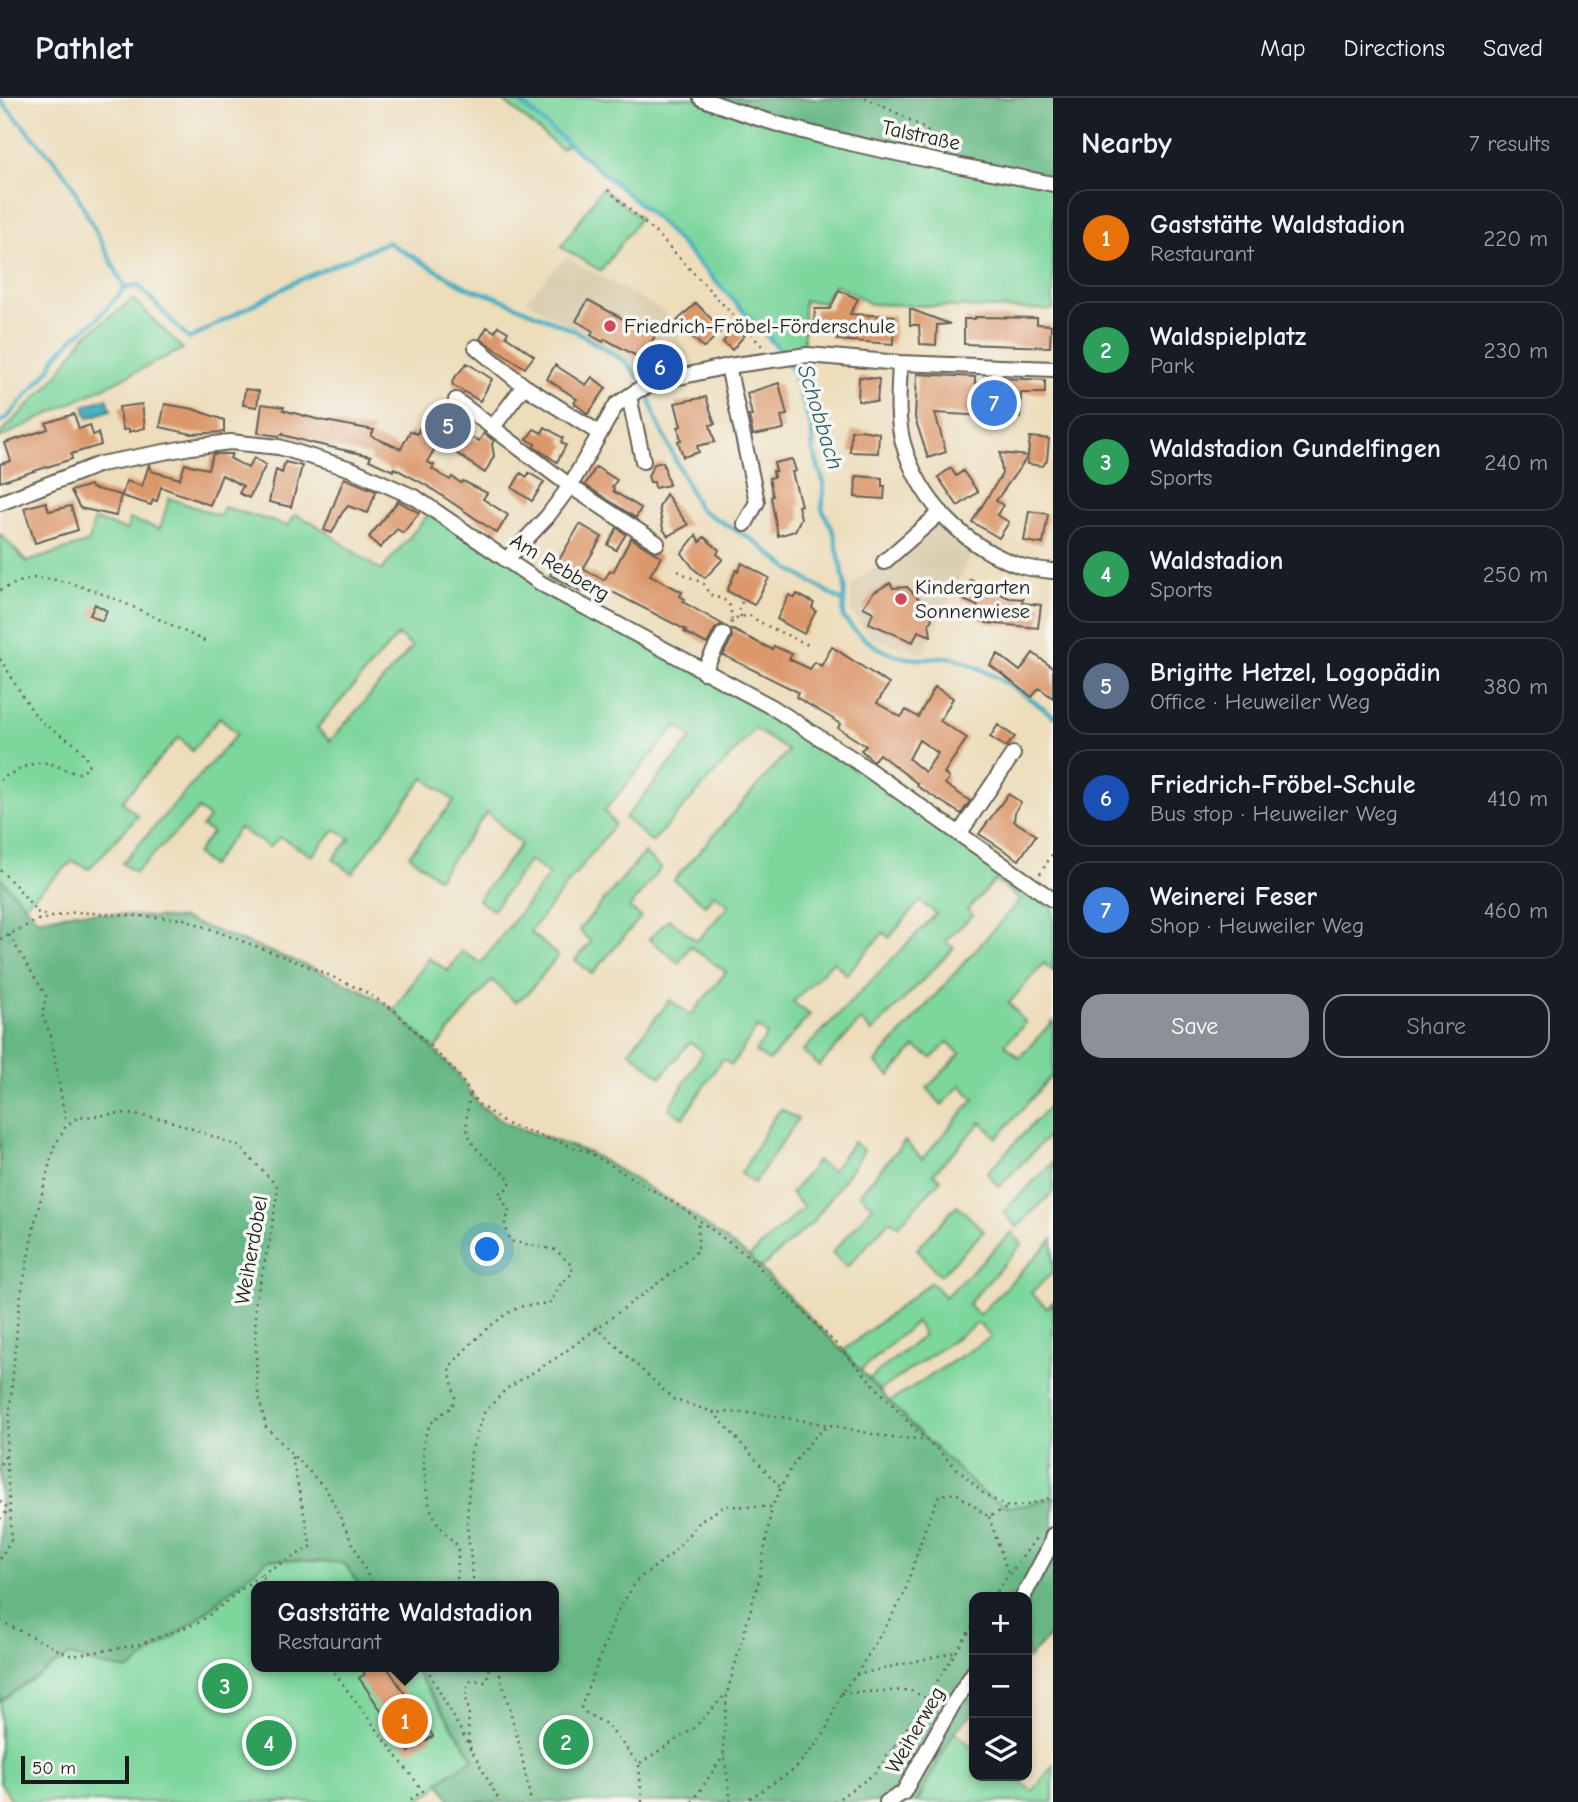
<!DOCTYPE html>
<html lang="en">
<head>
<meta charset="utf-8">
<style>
	:root { --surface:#171b24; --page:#242831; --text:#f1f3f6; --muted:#9ea1a6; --line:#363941; --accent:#8c9099 }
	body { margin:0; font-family:"Comic Neue",sans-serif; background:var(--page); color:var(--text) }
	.controls { position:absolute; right:21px; bottom:21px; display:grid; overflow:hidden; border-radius:14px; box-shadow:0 4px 10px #0003 }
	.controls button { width:63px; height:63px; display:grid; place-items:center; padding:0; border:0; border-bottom:2px solid var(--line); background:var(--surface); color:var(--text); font:35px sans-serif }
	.scale { position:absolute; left:21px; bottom:18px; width:108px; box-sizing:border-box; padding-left:7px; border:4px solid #1c1c1c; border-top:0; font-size:19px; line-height:24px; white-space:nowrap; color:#1c1c1c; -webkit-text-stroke:5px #f6f6f2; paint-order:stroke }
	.you { position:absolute; left:488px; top:1152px; width:24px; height:24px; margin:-18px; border:5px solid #fff; border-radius:50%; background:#1a73e8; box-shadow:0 0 0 10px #1a73e833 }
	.badge { display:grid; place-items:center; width:46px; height:46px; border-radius:50%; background:var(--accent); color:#fff; font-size:23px; font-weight:700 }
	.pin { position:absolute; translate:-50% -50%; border:4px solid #fff; box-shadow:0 2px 7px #0006 }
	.popup { position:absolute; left:251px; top:1483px; width:308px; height:91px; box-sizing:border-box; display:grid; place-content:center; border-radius:14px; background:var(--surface); filter:drop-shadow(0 2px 5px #0005); font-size:23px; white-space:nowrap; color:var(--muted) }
	.popup b { font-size:26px; color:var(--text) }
	.popup::after { content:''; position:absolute; left:50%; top:100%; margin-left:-14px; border:14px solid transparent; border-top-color:var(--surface) }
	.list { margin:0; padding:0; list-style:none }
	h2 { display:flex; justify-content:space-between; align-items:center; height:91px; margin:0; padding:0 28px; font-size:30px }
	h2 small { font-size:23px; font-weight:400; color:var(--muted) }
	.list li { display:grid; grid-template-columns:46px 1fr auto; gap:21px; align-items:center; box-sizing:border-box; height:98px; margin:0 14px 14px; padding:0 14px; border:2px solid var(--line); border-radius:21px }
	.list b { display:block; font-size:26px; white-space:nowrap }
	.list p { margin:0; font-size:23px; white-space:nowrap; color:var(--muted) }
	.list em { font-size:23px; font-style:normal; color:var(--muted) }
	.actions { display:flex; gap:14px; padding:21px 28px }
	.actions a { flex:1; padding:16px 0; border:2px solid var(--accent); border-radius:21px; text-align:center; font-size:24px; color:var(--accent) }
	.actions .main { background:var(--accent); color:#fff }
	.icon { flex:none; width:38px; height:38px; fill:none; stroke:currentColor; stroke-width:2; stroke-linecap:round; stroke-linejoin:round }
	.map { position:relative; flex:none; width:1053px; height:1704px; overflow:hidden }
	header { display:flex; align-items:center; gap:42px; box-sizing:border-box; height:98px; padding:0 35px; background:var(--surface); border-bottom:2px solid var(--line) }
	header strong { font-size:33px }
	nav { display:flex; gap:38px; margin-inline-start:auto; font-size:24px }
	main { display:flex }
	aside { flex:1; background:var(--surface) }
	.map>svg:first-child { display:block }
	.built { fill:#dacfb1 }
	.green { fill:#7dd69c; stroke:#4c795c; stroke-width:2; fill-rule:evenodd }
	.forest { fill:#66b784; stroke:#416a50; stroke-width:2 }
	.water { fill:#44afc2; stroke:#30666f; stroke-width:2 }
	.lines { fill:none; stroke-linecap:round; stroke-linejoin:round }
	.stream { stroke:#44afc2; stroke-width:4.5 }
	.building { fill:#dc976b; fill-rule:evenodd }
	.minor-casing { stroke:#656054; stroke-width:18 }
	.path { stroke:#656054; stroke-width:2.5; stroke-dasharray:2 5; stroke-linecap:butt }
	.minor { stroke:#fff; stroke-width:14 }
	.poi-dot { fill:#d1495b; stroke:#f6f6f2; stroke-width:2.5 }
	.labels { text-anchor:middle; stroke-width:7; stroke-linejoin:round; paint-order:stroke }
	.street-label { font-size:21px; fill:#1c1c1c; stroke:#f6f6f2 }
	.poi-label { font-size:21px; fill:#1c1c1c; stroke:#f6f6f2; text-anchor:start }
	.water-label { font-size:23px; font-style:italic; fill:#2e5e67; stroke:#f6f6f2 }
</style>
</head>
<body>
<header>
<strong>Pathlet</strong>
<nav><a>Map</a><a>Directions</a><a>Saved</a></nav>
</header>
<main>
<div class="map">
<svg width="1053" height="1704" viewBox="0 0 1053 1704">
	<rect width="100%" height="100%" fill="#f6f6f2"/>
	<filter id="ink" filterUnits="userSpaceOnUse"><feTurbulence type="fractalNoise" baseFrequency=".0143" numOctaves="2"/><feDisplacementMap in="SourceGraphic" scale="14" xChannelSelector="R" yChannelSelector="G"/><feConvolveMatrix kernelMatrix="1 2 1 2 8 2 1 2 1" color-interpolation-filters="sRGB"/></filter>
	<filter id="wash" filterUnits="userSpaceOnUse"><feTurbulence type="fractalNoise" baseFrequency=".00686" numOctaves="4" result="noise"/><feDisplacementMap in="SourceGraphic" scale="28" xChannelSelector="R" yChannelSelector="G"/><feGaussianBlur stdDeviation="1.57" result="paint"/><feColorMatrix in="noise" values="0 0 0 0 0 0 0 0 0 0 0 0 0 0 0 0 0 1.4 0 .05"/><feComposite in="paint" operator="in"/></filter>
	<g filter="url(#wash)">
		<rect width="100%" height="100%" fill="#edddbb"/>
		<path class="built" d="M566,159L664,214L690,260L640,271L526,202Z
			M938,421L973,453L923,555L872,540L851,514L852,487Z"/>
		<path class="green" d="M500,0H716L807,29L1053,81V212L871,206L835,186L823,204L804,203V250L779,251L657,121L569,46L561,51Z
			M602,90L640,120L601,173L561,149Z
			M133,201L183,251L0,340V336L52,284L84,239Z
			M169,400L220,418L224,409L288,428L295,417L312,424L381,473L432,412L766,613L851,668L1053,811V873L1044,865L1009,905L1026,925L1005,946L1019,960L1053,923V976L997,1040L981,1024L933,1076L941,1081L898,1128L890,1122L847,1169L832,1155L873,1108L859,1096L905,1043L922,1061L974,1001L960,987L942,1007L927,990L960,956L948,944L932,960L915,949L890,978L875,965L1020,802L996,782L967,812L973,817L945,843L954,850L872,934L861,922L819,968L803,953L936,816L920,803L889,840L884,834L846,877L834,863L793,904L810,917L769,963L755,954L767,937L757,929L732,967L722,961L683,1020L669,1011L703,954L690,944L661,979L629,953L670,902L691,917L726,874L690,848L679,865L649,841L669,821L697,843L729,807L714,796L705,807L674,782L788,653L755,631L652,744L625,720L692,640L677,627L604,713L615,726L530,834L558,858L528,895L515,904L492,882L434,952L394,912L429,860L448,873L462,853L481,865L549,777L530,762L493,812L478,802L521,746L487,714L438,780L409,757L454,703L424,680L352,775L333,761L350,741L335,731L312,758L280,739L269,749L239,730L211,768L196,756L212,734L202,729L209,720L199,711L135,775L122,765L237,636L220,619L192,653L179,639L122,703L138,718L89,771L73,763L24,807L0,780V436L27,464L89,444L94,422L127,432L129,421L160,431ZM398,537L412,549L330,643L317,630Z
			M644,755L661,770L629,810L641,819L592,876L575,862L591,844L579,832Z
			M1053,1004V1033L999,1089L987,1075Z
			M781,1011L798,1021L754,1085L741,1076L771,1023Z
			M853,1044L864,1053L814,1123L761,1170L749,1159L804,1109L791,1096L817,1063L832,1073Z
			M1053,1064V1094L1017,1129L1003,1114Z
			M957,1107L984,1133L940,1178L917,1151Z
			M1012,1134L1022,1146L968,1206L979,1217L1053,1141V1174L1031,1195L1047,1210L1053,1204V1399C1039,1403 1020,1413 1006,1408C976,1398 913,1329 889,1304L991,1239L978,1225L879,1293L868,1282L924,1237L916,1224L860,1273L843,1253L931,1184L945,1199Z
			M288,1460L344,1465L360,1488H256V1569H413L474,1661L439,1683L435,1691L415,1704H13L0,1684V1603L69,1557L99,1567L129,1572L196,1522L268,1461Z
			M954,1634L974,1650V1678H1011L1033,1693L1053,1667V1704H917Z"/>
		<path class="forest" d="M716,0H1053V81L807,29Z
			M0,780L38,822L76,814L184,821L313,870L366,894L394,912L457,975L478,1006L507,1026L590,1055L681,1109L749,1159L843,1253L911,1327L985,1397L1008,1409L1027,1407L1053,1399V1535L1027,1561V1499H974V1614L954,1634L917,1704H451L439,1683L474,1660L413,1569H554V1488H360L344,1465L268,1461L196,1522L129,1572L99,1567L69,1557L0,1603Z"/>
		<path class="water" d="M107,300L111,312L88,320L84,308Z"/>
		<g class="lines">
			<path class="stream" d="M515,0L657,121L779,251L793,274L812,332L813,353L824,385L822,411L834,435L845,487L843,519C861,543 891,562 922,561C932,561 944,557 954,560C990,572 1023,595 1053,618
				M0,2L55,63L70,83L125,190L138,187L189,241L297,183L387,144L468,190L496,199L575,233L626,264L639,280
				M648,296L656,321L699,411L753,442L788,470L842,503
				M0,324L6,321L49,272L55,260L72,241L95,223L125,190"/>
		</g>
		<g id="blocks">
			<path class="building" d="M839,192L858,201L850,216L894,218L893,246L837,242L839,230L814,229L815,211H830Z
				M588,202L655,238L642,261L605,241L603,244L591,237L593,233L576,223Z
				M696,205L722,232L704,250L677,223Z
				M910,211L950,226L937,227L936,247L920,246L919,227H910Z
				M975,219L1037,220V226L1051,227L1050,249L964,246V221H975Z
				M498,228L508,234L506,238L534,258L525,270L480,241L487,229L495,234Z
				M735,229L745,237L732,252L723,244Z
				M467,265L492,281L480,303L453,287L452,283Z
				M555,267L586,287L592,279L606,290L588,316L574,305L577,301L547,281Z
				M917,276L975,279V285H977V300L1000,301L1001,280L1045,282V295H1021L1020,320L935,315L946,354L928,360L915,320Z
				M859,279L879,281L877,304L858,303Z
				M779,285L787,317L781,318L784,331L753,337L749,318H752L747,295Z
				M245,291L259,293L257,309L243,307Z
				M706,299L715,326L710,327L715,344L697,348L699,354L683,359L678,343L681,342L678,329L681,328L675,305Z
				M142,306L145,330L129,334V331L123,332L119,309Z
				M165,306L193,311L224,322V334L192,336L160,329Z
				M262,306L284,309L283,312L320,322L374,332L371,338L401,351L410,333L417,336L423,322L431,319L434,313L442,317L446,309L458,316L453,325L458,330L452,347L473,340L479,343L484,335L494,343L492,346L494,358L485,375L439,343L427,364L434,367L432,371L450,382L452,379L461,385L463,383L487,395L483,401L508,417L497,435L426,387L394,370L393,373L369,362L371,358L312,345L283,337V335L279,338L258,335Z
				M74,316L79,331L90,327L93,337L98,335L101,347L71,356L72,361L0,384V366L11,363L5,345L48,331L46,325Z
				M545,329L563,340L561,344L566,347L557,364L534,349L535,346L527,341L534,331L542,335Z
				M860,332L879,335L878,355L850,354L851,333Z
				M1030,339L1049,341L1047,362L1043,368L1027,366Z
				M1000,355L1028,358L996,403L1003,407L997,417L1009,424L999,440L972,424L1002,376Z
				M213,356H232L230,360L248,370L254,360L266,367L249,400L239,395L243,388L222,377L210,407L161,389L157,403L153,402L151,407L122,398L126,383L142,388L149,367L151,373L180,381L185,366L208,371Z
				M792,361L796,373L792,374L801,407L798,408L801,420L795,433L778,438L771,399L773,398L769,380L774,379L773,373H776L774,365Z
				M285,364L302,368L291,409L269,404L276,372L282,375Z
				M663,364L669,387L655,390L654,384H650L648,378L654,366Z
				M596,369L617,382L612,389L614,390L613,393L641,410L636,420L585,387Z
				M951,370L956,378L963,373L978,394L958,408L938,379Z
				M521,375L527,379L529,375L544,384L532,403L512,390Z
				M856,378L882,380V388H885L884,401L855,399Z
				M344,380L376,393L368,415L348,408L342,415L332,435L324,432Z
				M90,387L91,390L121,397L116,418L80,410L71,393Z
				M666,396L688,427L668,438L663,431L659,409Z
				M398,403L419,415L403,435L397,431L380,450L369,439Z
				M46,404L49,413L71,408L78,432L35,445L24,410Z
				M1029,413L1048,416L1043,446L1024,443Z
				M580,426L602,439L583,471L604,482L610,473L613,474L631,440L661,459L650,477L682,494L680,498L685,501L683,504L722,526L715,531L707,546L684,534L686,532L603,489L600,494L586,487L582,494L550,477Z
				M617,430L626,436L616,452L608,447Z
				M696,437L700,444L704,439L719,452L717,456L723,461L705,480L694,471L682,455Z
				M742,465L769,480L754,507L727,493L736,472L738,474Z
				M970,482L1009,500L1023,501L1022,505L1041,507L1038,530L987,525L973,518L978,508L961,501Z
				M890,485L893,490L907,489L921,503H925L932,521L929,525L931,538L918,533L913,544L869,525L873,514L863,509L873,495Z
				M797,496L814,505L812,510L816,513L804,536L777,521L789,497L795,500Z
				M95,506L107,513L102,523L90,517Z
				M731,531L767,549L772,551L774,548L792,556L789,561L810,571L815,564L821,568L832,549L889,586L877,605L901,619L906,612L918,619L935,589L953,600L940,623L967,640L944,675L949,680L945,686L970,703L961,716L917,688L918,686L879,656L873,663L861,652L866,648L838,630L840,626L833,621L796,599L798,594L723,557L732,540ZM919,642L938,655L925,674L909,661Z
				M1033,555L1053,570V600L1039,590L1032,599L990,567L998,556L1020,573Z
				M998,627L1015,639L1006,649L990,639Z
				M1008,696L1021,704L1015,715L1014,723L1036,737L1019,762L979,736Z
				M360,1569H387L433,1638L409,1654L359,1580L365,1576Z"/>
		</g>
	</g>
	<g filter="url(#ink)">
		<use href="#blocks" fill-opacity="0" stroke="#656054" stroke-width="2"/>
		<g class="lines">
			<defs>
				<path id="minor" d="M701,0C813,44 935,62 1053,86
					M476,249L524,288L599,335
					M900,265C899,291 896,319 903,345C919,402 964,449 1021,468C1031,471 1043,472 1053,473
					M728,268L757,404L745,426
					M629,298L643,363
					M456,302L570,388L657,445
					M493,329L524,288
					M0,405L100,366L191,349L230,344L279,349L351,371L416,400L542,486L772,609L856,663L1053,802
					M506,462L547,419L570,388L616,307L638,292L666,282L728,268L808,257L900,265L1053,271
					M884,464L941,414
					M703,574L723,536
					M959,736L1013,656
					M1023,1499L1050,1448L1053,1437
					M887,1704L903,1695L953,1606L974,1574"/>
			</defs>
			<use href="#minor" class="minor-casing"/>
			<path class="path" d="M865,0C892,13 926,26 945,50
				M608,92L659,138L763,249
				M678,473L704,486L709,496L724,502L730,508L732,523
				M0,492C11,488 25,480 36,480C85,480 162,524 209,545
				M741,519L739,511L742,504
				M731,525L736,520L749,517C769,531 787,536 808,547
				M0,561C13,580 25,605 39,621C56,640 83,641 89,669L81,675C67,675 60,668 48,665C33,662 13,674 0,682
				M0,772L17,789L39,816L50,818
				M1040,776L1053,755
				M9,837L46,898L42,917L51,938L66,1026
				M0,841L38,822L76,814L184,821L313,870L366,894L394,912L457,975L478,1006L507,1026L590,1055L681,1109L749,1159L843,1253L911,1327L985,1397L1008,1409L1027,1407L1053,1399
				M596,1229L673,1301L713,1314L756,1315L830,1327
				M713,1314L780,1389
				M0,1366L6,1357
				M0,1403L9,1411
				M989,1419L1009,1478
				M0,1421L9,1411
				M0,1461L12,1440L6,1357L19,1206L36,1119L54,1049L66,1028L77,1020L121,1015L165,1021L239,1048L278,1089L270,1141L255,1206L257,1290L266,1329L327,1392L373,1488
				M261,1476L311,1449L291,1355
				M457,1488L458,1448C429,1420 428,1409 424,1370C423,1357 422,1343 428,1331C432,1321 443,1315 452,1309L455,1299L449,1270C463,1252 502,1213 524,1208C533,1206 542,1207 551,1204L561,1185L573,1175L571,1167L556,1152L510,1143L505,1126L509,1113L499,1095L506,1091L511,1084C504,1073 495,1069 487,1061C462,1039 465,1026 470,996
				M474,1488L467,1427L471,1353L484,1315L506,1291L558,1259L681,1168L698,1152V1122
				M993,1499L1036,1440
				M0,1523L69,1557H78L138,1547L200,1524L261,1476L270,1488
				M330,1569L423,1693L407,1704
				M426,1569L500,1704
				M498,1569L520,1649L531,1704
				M856,1577L955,1554
				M841,1595L909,1592L926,1600
				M893,1650L917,1643
				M470,1652L468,1634L469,1613L466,1600L468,1585L473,1582L485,1584L489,1575L488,1569
				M640,1665L693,1631L727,1595
				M642,1704L639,1666L606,1626L586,1615L581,1609L617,1514L638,1481L671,1457L701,1422L725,1408L772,1409C785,1379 802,1345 830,1327L891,1340L927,1341
				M692,1704L724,1657
				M731,1704L723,1650L727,1595L759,1482L772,1409
				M744,1704L795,1671L825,1635L841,1595L856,1577L903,1499L925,1431L939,1397L956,1395L989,1419L1008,1409
				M834,1704L874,1676L901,1639L974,1526"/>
			<use href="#minor" class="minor"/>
		</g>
	</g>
	<g class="poi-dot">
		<circle cx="610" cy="228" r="7"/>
		<circle cx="901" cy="501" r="7"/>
	</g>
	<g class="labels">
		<g class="street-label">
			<text transform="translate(921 37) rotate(12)" y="7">Talstraße</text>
			<text transform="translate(560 469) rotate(31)" y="7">Am Rebberg</text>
			<text transform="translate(251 1152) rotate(-80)" y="7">Weiherdobel</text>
			<text transform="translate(915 1632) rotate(-60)" y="7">Weiherweg</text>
		</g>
		<g class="poi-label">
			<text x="624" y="235">Friedrich-Fröbel-Förderschule</text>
			<text x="915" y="496">Kindergarten<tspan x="915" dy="24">Sonnenwiese</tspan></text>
		</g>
		<g class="water-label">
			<text transform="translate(821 319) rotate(73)" y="8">Schobbach</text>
		</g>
	</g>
</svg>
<div class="controls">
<button>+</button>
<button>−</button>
<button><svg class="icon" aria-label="layers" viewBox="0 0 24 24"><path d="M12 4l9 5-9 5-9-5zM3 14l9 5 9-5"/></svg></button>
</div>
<div class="scale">50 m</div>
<div class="you"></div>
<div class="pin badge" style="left:405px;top:1623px;background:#e8710a">1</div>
<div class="popup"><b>Gaststätte Waldstadion</b>Restaurant</div>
<div class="pin badge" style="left:566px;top:1644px;background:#2e9e5b">2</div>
<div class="pin badge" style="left:225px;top:1588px;background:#2e9e5b">3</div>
<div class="pin badge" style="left:269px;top:1645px;background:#2e9e5b">4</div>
<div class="pin badge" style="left:448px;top:328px;background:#5c6f8a">5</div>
<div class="pin badge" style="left:660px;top:269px;background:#1a4fb4">6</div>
<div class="pin badge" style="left:994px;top:305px;background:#3f7fe0">7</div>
</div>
<aside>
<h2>Nearby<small>7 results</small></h2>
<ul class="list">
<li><span class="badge" style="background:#e8710a">1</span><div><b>Gaststätte Waldstadion</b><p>Restaurant</p></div><em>220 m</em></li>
<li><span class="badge" style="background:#2e9e5b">2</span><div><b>Waldspielplatz</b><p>Park</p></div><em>230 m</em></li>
<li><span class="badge" style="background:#2e9e5b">3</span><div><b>Waldstadion Gundelfingen</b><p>Sports</p></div><em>240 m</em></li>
<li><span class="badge" style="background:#2e9e5b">4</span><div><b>Waldstadion</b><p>Sports</p></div><em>250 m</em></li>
<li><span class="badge" style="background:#5c6f8a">5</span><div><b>Brigitte Hetzel, Logopädin</b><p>Office · Heuweiler Weg</p></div><em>380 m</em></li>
<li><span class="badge" style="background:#1a4fb4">6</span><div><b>Friedrich-Fröbel-Schule</b><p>Bus stop · Heuweiler Weg</p></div><em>410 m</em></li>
<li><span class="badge" style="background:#3f7fe0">7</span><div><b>Weinerei Feser</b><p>Shop · Heuweiler Weg</p></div><em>460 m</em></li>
</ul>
<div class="actions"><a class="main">Save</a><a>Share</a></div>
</aside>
</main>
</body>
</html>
